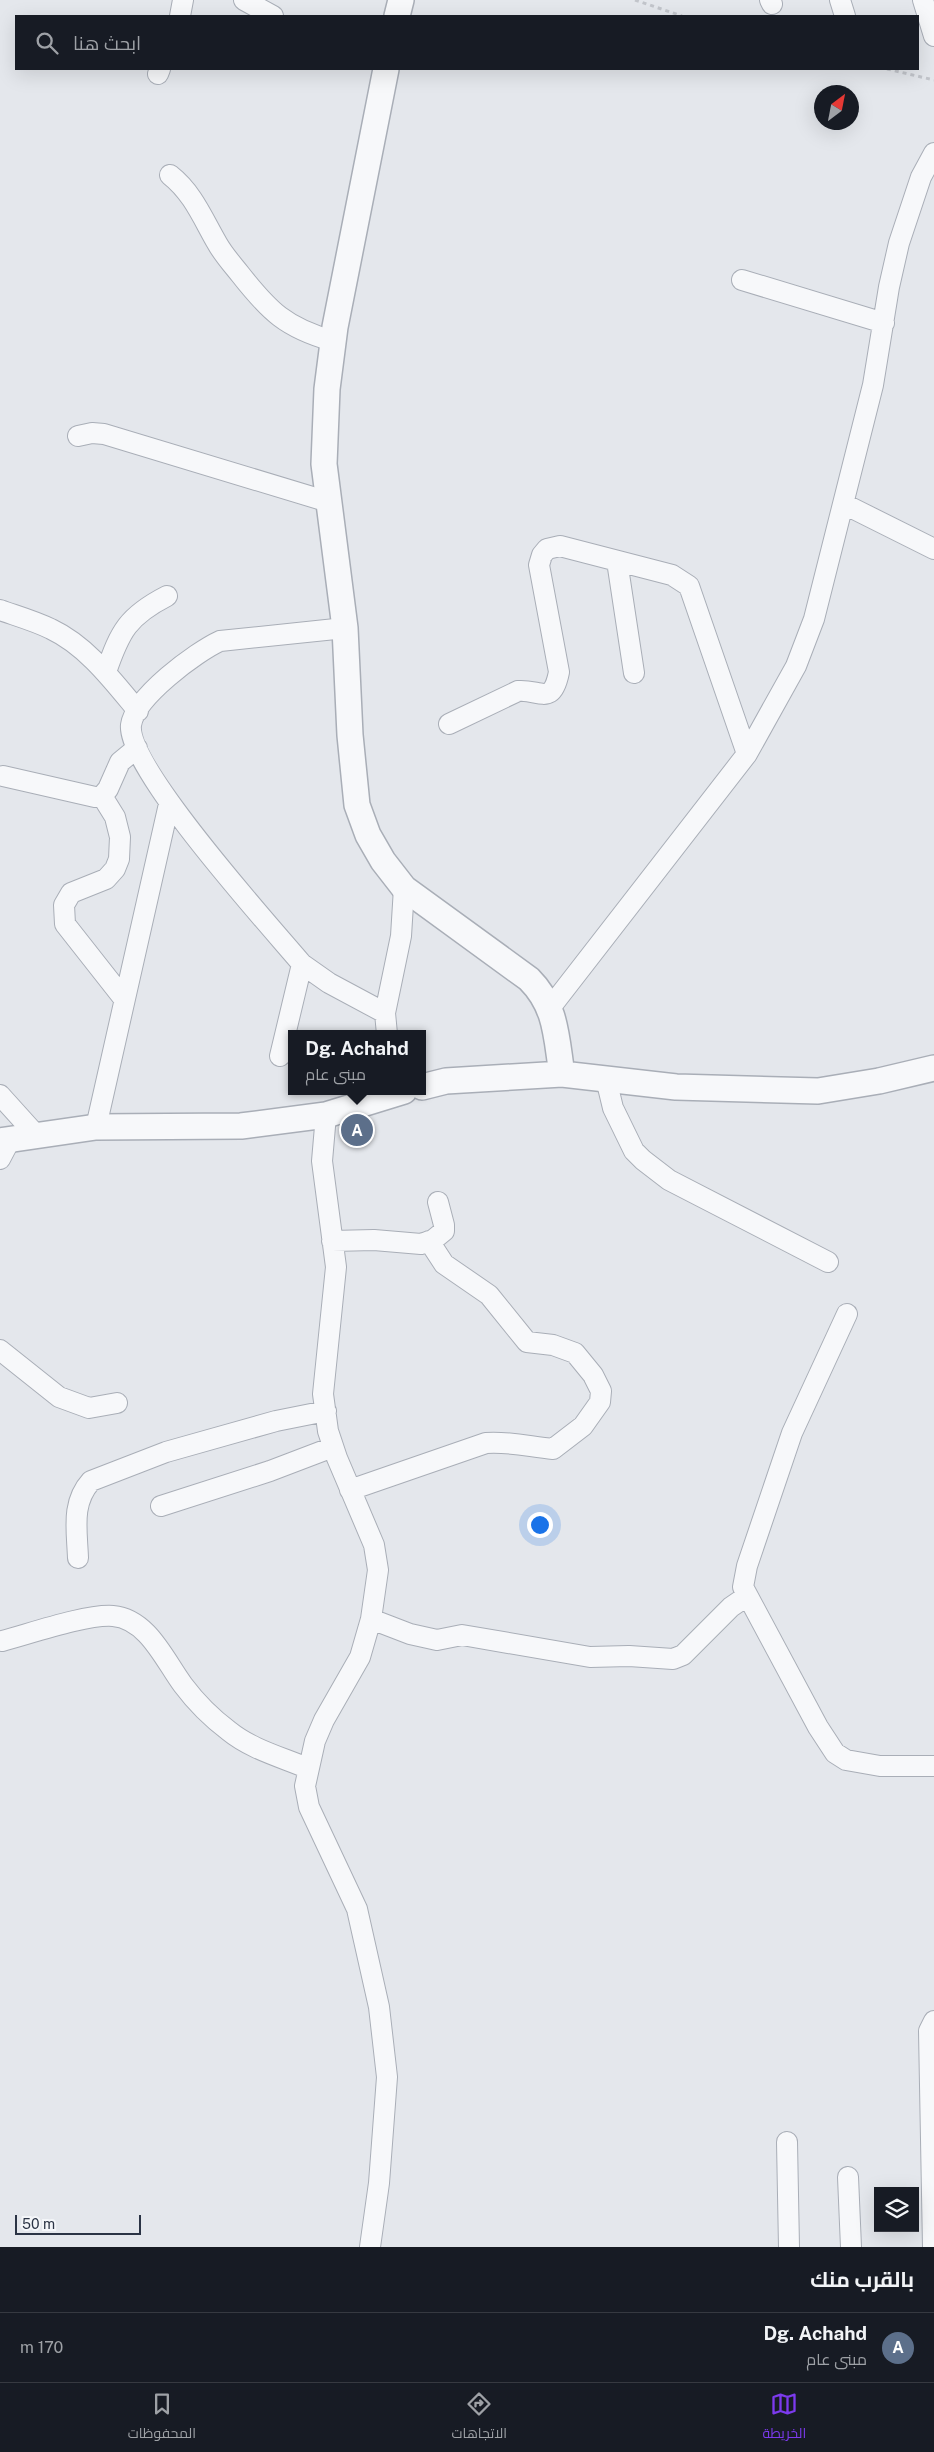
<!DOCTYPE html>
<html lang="ar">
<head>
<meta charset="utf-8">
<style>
	:root { --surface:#171b24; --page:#242831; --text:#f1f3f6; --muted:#9ea1a6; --line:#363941; --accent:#7c3aed }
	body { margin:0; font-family:"Public Sans",Cairo,sans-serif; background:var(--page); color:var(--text); direction:rtl }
	.controls { position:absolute; right:15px; bottom:15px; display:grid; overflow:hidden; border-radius:0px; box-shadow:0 5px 20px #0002 }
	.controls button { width:45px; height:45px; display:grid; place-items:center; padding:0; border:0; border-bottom:1px solid var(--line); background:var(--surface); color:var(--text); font:25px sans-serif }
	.compass { position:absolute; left:814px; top:85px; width:45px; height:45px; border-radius:50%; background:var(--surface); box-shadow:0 5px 20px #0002; rotate:32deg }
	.scale { position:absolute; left:15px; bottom:12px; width:126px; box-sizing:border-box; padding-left:5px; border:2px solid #2b3445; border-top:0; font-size:14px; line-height:18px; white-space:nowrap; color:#2b3445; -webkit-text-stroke:4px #f4f6f9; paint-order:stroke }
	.you { position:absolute; left:539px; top:1524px; width:18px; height:18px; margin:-12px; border:4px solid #fff; border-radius:50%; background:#1a73e8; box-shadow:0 0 0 8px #1a73e833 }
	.badge { display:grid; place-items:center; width:32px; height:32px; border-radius:50%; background:var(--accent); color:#fff; font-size:16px; font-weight:700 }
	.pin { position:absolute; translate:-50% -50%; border:2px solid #fff; box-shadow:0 1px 5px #0006 }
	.popup { position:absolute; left:288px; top:1030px; width:138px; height:65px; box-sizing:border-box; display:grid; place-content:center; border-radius:0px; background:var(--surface); filter:drop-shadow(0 1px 4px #0005); font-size:16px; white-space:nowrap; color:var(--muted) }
	.popup b { font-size:19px; color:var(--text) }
	.popup::after { content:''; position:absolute; left:50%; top:100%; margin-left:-10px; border:10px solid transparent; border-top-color:var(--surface) }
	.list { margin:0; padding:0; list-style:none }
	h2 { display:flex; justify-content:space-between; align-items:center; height:65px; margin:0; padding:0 20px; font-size:21px }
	h2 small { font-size:16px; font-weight:400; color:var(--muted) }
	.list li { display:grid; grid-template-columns:32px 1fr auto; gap:15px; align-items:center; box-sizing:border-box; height:70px; padding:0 20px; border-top:1px solid var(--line) }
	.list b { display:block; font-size:19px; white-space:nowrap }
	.list p { margin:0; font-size:16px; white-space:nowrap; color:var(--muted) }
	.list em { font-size:16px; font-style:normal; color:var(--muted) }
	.icon { flex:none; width:28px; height:28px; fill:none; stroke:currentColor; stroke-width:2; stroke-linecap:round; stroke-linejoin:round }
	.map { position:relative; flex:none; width:934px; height:2247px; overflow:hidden; direction:ltr }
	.search { position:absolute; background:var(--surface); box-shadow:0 5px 20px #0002; left:15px; right:15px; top:15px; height:55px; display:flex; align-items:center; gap:12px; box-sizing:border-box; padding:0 18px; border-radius:0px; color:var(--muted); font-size:19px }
	.sheet { height:135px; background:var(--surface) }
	nav { display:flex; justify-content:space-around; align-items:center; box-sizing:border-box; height:70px; border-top:1px solid var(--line); background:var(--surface); font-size:14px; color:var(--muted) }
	nav a { display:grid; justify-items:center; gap:2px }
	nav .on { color:var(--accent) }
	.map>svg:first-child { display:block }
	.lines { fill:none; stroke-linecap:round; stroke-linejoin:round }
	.minor-casing { stroke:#a9aeb7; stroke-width:22 }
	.tertiary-casing { stroke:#a9aeb7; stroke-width:28 }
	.path { stroke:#c2c5cb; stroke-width:3; stroke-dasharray:4 4; stroke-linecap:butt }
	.minor { stroke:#f7f8fa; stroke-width:20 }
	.tertiary { stroke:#f7f8fa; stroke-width:25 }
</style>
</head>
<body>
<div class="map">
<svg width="934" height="2247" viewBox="0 0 934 2247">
	<rect width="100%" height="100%" fill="#e4e7ec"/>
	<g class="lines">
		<defs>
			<path id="minor" d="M244,0L273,16
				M770,0L772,4
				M840,0L845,16
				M923,0L934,36
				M180,16L183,0
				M158,74L160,69
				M170,175C193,193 203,219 217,243C223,254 232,264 240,274C269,311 286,328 333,341
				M742,280L884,323
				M78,436L92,433L104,434L329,502
				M844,504L934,549
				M617,561L634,673
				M0,610C17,616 35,621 51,629C87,646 113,681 138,711
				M345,628L220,641C196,652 135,697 131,725C126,767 270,926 302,964L329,983L385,1013
				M106,672C120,631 128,616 167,596
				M449,724L518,691C540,689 552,707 559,672L539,565L542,555L547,549L560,546L672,575L689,586L747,754
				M3,776L95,797L102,796L108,789L120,762L137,748
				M102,796L115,817L120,837L119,859L115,869L106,879L71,893L64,905L65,924L124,999
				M550,1008L747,754L796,666L814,619L873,385L889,287L899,243L921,177L934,153
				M387,1034L385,1013L401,936L404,888
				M280,1056L302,964
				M606,1079L613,1108L634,1151L643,1160L669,1180L828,1262
				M0,1095L37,1136
				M326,1115L322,1161L336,1267L323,1394L328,1431L337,1458L374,1545L378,1570L371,1619L360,1657L324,1720L315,1741L305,1786L309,1807L357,1909L379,2007L387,2077L379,2183L370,2247
				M96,1127L169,804
				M0,1159L10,1140
				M332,1241L374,1240L421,1244L433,1240L444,1231V1225L438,1202
				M847,1314L792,1433L747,1566L743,1587L818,1727L835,1753L846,1760L880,1766H934
				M0,1350L59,1397L89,1408L117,1403
				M350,1490L486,1443C508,1441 531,1447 553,1449L583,1426L600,1402L601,1391L593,1375L575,1353L553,1345L527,1342L489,1295L444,1264L429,1241
				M161,1506L270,1471L333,1447
				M78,1558C77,1530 71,1503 91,1481L166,1452L276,1421L326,1411
				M371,1619L410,1634L437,1640L462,1635L590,1657L629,1656L673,1659L683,1655L731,1607L747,1596
				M2,1641C29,1634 86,1614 113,1616C148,1619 165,1661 183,1685C195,1701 213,1719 229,1731C251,1749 281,1757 307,1768
				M787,2142L789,2247
				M848,2177L851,2247
				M933,2247L929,2031L934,2021"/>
			<path id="tertiary" d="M397,16L401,0
				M386,69L335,327L327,389L324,464L345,628L350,735L357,805L368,835L383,861L404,888L529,979C557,1007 556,1037 562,1074
				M422,1087L446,1081L562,1074L676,1087L818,1091L879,1081L934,1068
				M0,1141L96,1127L241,1126L326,1115L404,1091"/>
		</defs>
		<use href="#minor" class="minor-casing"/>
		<use href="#tertiary" class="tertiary-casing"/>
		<path class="path" d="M635,0L682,16
			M887,69L934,80"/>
		<use href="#minor" class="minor"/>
		<use href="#tertiary" class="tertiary"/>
	</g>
</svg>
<div class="controls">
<button><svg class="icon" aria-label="layers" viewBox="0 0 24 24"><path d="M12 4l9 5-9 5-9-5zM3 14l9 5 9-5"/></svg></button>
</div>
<svg class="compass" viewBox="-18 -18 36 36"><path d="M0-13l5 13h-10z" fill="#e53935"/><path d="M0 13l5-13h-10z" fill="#9ea1a6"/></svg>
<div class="scale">50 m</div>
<div class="you"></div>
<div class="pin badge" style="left:357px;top:1130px;background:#5c6f8a">A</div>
<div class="popup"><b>Dg. Achahd</b>مبنى عام</div>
<div class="search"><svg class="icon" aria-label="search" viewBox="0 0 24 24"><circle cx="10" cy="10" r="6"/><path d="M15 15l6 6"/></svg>ابحث هنا</div>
</div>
<section class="sheet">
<h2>بالقرب منك<small></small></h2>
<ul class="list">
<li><span class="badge" style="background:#5c6f8a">A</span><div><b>Dg. Achahd</b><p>مبنى عام</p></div><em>170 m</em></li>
</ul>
</section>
<nav>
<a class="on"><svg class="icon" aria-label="map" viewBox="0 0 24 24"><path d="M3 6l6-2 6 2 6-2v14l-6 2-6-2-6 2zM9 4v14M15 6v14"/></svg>الخريطة</a>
<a><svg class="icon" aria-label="directions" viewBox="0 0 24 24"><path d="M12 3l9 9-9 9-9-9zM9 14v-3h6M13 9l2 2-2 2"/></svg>الاتجاهات</a>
<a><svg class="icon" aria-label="saved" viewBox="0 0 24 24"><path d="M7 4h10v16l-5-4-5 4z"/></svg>المحفوظات</a>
</nav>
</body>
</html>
